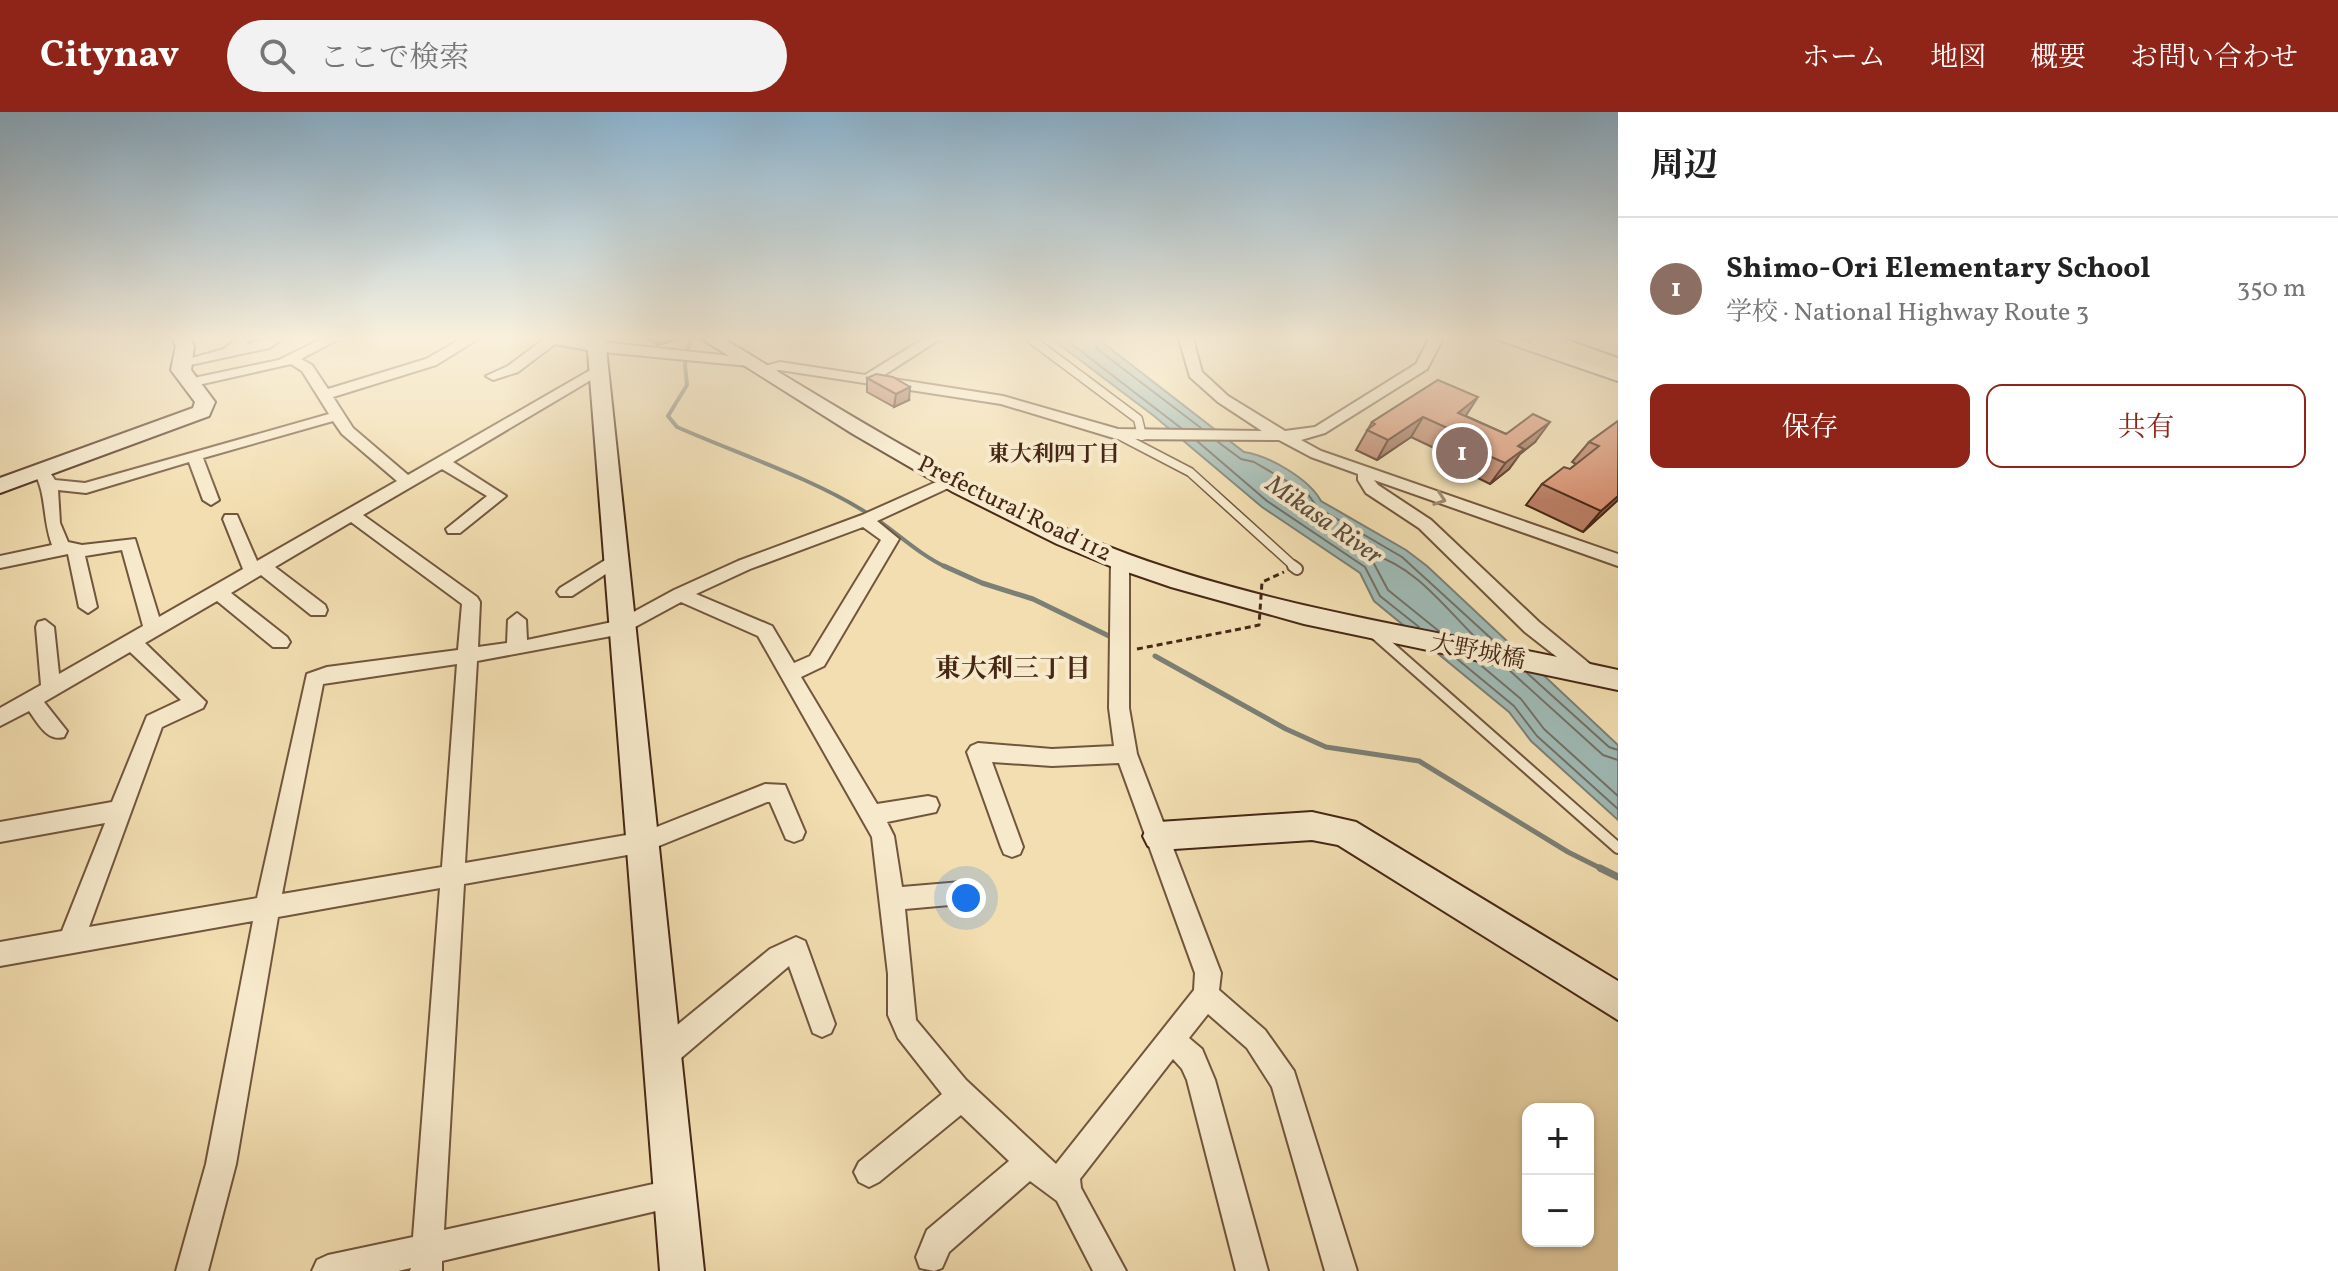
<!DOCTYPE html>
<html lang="ja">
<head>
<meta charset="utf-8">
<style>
	:root { --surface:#fff; --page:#f2f2f2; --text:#222; --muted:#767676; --line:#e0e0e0; --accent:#8f2418 }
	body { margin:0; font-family:Vollkorn,"Noto Serif JP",serif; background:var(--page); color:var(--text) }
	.controls { position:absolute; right:24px; bottom:24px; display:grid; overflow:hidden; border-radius:16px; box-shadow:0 2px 6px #0004 }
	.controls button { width:72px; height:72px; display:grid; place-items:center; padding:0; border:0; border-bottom:2px solid var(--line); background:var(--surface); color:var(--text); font:40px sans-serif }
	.you { position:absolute; left:966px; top:786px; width:28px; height:28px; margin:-20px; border:6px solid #fff; border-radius:50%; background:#1a73e8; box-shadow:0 0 0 12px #1a73e833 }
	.badge { display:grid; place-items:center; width:52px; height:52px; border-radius:50%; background:var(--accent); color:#fff; font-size:26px; font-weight:700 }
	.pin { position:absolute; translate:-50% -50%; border:4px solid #fff; box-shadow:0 2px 8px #0006 }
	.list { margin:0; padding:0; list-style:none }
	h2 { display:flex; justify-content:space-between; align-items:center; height:104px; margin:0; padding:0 32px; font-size:34px }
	h2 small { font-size:26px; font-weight:400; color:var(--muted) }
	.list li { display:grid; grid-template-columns:52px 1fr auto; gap:24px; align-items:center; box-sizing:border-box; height:144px; padding:0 32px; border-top:2px solid var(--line) }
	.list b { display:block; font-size:30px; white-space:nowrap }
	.list p { margin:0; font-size:26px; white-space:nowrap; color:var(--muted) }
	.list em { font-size:26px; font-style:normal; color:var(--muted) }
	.actions { display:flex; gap:16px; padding:24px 32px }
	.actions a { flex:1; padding:18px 0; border:2px solid var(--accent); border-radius:16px; text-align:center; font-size:28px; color:var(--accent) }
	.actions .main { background:var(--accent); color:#fff }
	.icon { flex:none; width:44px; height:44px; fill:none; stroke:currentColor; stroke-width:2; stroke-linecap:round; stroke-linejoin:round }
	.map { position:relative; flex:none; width:1618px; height:1159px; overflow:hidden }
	header { display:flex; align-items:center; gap:48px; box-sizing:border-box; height:112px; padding:0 40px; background:var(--accent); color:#fff }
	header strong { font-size:38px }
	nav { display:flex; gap:44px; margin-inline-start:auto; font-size:28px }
	.search { width:560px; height:72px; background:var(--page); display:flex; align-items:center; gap:20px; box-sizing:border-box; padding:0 28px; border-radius:44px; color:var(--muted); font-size:30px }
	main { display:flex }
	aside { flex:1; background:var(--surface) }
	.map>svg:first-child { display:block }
	.water { fill:#9fbab5; stroke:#7c7f75; stroke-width:2 }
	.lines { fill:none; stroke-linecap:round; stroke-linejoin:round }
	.shore { stroke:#737066; stroke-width:2 }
	.stream-far2 { stroke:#7c7f75; stroke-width:4 }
	.stream-far1 { stroke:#7c7f75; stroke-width:5 }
	.stream { stroke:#7c7f75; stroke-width:7 }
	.lane-far1-casing { stroke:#72553d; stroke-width:11 }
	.lane-casing { stroke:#72553d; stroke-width:14 }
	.street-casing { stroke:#72553d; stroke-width:4 }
	.secondary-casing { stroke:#472716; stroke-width:4 }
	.highway-casing { stroke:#472716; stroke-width:4 }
	.path { stroke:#472716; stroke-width:3; stroke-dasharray:6 4; stroke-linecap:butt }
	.lane-far1 { stroke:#f7eacc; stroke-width:8 }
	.lane { stroke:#f7eacc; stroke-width:10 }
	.street { fill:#f7eacc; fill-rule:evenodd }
	.secondary { fill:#f7eacc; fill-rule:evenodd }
	.highway { fill:#f2deb1; fill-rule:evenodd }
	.path-bridge { stroke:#472716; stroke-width:3; stroke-dasharray:6 4; stroke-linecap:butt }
	.wall { fill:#bb7f65; stroke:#472716; stroke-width:2 }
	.shaded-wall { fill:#996852; stroke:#472716; stroke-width:2 }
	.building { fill:#da9475; stroke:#472716; stroke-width:2 }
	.oneway { stroke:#9f8871 }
	.labels { text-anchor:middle; stroke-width:8; stroke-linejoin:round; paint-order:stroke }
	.far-neighbourhood-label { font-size:22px; font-weight:bold; fill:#472716; stroke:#f7eacc }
	.street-label { font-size:24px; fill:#472716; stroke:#f7eacc }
	.water-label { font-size:26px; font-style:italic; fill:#5d4c3e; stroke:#f7eacc }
	.neighbourhood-label { font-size:26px; font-weight:bold; fill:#472716; stroke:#f7eacc }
</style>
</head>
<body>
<header>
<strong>Citynav</strong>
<div class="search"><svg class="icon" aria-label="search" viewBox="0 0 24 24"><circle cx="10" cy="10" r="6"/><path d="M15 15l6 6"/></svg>ここで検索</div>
<nav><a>ホーム</a><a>地図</a><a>概要</a><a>お問い合わせ</a></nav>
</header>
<main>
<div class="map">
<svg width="1618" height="1159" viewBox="0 0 1618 1159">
	<rect width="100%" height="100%" fill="#f2deb1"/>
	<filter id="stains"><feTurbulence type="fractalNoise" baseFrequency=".0025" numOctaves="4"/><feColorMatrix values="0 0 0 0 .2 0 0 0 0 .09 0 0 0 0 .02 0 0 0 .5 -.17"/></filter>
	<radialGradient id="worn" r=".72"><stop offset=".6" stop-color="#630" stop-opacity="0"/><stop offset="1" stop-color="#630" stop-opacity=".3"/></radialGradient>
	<path class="water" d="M1052,227H1098L1244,340C1270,344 1309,367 1321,389L1406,438L1427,454L1618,633V708L1531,629L1509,600L1374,489L1360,461L1262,395L1154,304Z"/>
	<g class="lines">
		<path class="shore" d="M1065,227L1181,316
			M1094,227L1097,237L1201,316
			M1197,329L1267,389L1365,455L1380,484L1419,515
			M1218,330L1241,347L1254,350L1307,381L1318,396L1402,445L1495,530
			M1440,520L1388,478L1372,448L1373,443C1415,454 1447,498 1477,527
			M1456,546L1514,594L1537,624L1618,697
			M1477,550L1521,587L1544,617L1618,684
			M1508,557L1603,643L1618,648
			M1527,561L1609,635L1618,638"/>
		<path class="stream-far2" d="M690,227L685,252L687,273L668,304L677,315C736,341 814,367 867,401C895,418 917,442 948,456"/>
		<path class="stream-far1" d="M944,454L982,471L1033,487L1113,526
			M1155,544L1286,617L1326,635L1419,649L1568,740L1604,758"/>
		<path class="stream" d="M1600,756L1618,765"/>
		<defs>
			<path id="lane-far1" d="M1031,227L1138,307L1142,324
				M1119,323L1190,360L1296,456"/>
			<path id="lane" d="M1293,454L1297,457
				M1373,520L1618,736"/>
			<path id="street" d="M236,227H251L245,233L265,227H282L269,236L181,255L174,251L224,237Z
				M321,227H339L301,247L312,253L328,277L426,247L461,227H478L436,253L333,285L353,316L408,363L594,256L606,259L453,350L506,384L460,421H448L446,417L487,384L442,357L363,403L477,485L480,490L478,535L507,531L508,508L517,501L526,508L527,528L617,509L674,478L738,449L862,403L945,366H957V372L877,409L899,427L824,554L801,565L877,692L928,684L936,686L939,693L936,700L887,710L894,724L902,775L961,770L969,773L973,781L969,789L961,792L905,797L916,908L966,968L1056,1052L1194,878L1195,861L1119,651L1052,654L992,650L1023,735L1020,742L1012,745L1004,742L1001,735L967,640L971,634L978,631L1052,637L1114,634L1109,596L1111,449L1114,445H1126L1129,449V596L1137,642L1221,861L1219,878L1265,918L1294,959L1357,1159H1325L1272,975L1247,936L1208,902L1189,926L1202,937L1215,968L1268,1159H1236L1187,968L1182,957L1173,947L1080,1067L1081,1076L1126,1159H1093L1057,1089L1030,1069L949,1140L942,1156L934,1159L920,1156L916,1145L927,1118L1009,1049L961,1003L879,1070L869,1075L859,1070L854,1060L859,1050L942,982L898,926L888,903V862L872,725L758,524L681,490L622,522L477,549L465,751L644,720L765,672L785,673L805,720L802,727L794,730L786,727L770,690H767L644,740L464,772L444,1118L676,1067L686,1072L691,1082L686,1092L442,1149V1159H410L411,1156L398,1159H312L317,1148L328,1143L413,1125L440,776L278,805L236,1052L208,1159H176L206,1052L253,809L0,854V830L62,819L105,711L0,730V710L112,690L147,604L181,588L130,540L44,590L67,619L64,625C47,630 38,611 29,599L0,614V596L41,573L36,515L38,510L45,508L54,515L59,562L143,514L122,438L85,444L97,495L88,501L79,495L68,442L0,456V444L52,433C42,406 47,380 33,359L35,356H47L55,368L85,371L329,302L302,259L291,252L189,275L182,271L189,267L279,248ZM333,309L342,322L397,369L257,449L237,403H225L223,407L243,457L159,505L135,427L82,433L68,430L60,411L58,378L86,381L189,350L203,388L211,393L219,388L203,346ZM351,410L462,492L458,538L327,555L307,562L257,786L89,815L162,615L203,596L206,590L145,531L217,489L273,535H287L290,530L287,525L231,481L261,463L311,503H325L327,498L325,493L275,455ZM863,415L881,428L810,544L794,551L772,514L696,482L750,457ZM457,552L442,755L282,782L323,572Z
				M544,227H573L749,246L756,250L749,254L593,239L555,232L518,260L493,268L486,264L508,254Z
				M923,227H940L881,265L1003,284L1118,317L1262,319L1218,290L1190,265L1179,227H1193L1202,260L1228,284L1285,319L1315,315L1416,252L1429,227H1443L1427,257L1325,321L1301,328L1321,339L1618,442V454L1374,368L1378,373L1431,408L1539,510L1602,562L1599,567H1585L1525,520L1419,416L1366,381L1358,368V362L1311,345L1279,328L1117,327L1001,292L780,258L761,261L754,257L780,250L865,263Z
				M1496,227H1517L1618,260V269Z
				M615,442L624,448L621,452L572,484H560L557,480L560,476Z
				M796,825L805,829L808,837L835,912L831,921L822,925L813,921L789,854L674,952L664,955L654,952L651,942L654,932L770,837Z"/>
			<path id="secondary" d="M172,227H190L194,234L191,258L215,290L209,304L0,381V366L193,296L195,290L171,258L176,234Z
				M587,227H605L704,1159H660Z
				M702,227H724C855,306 986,390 1130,443C1287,500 1455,521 1618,558V578L1304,512L1171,475L1110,454L1057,432L953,380L853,322Z
				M1312,700L1356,710L1618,869V908L1338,733L1312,728L1159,738L1148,734L1143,724L1148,714L1159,710Z"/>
			<path id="highway" d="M1528,227H1564L1618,246V261L1532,232Z"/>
		</defs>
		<use href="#lane-far1" class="lane-far1-casing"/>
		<use href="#lane" class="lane-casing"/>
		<use href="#street" class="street-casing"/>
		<use href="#secondary" class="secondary-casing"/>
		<use href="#highway" class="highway-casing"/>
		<path class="path" d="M1137,537L1235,518"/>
		<use href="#lane-far1" class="lane-far1"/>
		<use href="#lane" class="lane"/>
		<use href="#street" class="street"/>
		<use href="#secondary" class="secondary"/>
		<use href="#highway" class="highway"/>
		<path class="path-bridge" d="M1235,518L1259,513L1262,470L1284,460"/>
	</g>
	<path class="wall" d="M648,227H679L658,233Z
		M867,266L909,288L894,295L867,280Z
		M1438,268L1466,304L1506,322L1535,330L1520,342L1509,357L1490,372L1466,360L1470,353L1411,325L1377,348L1356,338L1372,310Z
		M1618,309V388L1583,420L1526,393L1542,372L1570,357L1576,352L1572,350L1589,330Z"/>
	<path class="shaded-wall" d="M657,227H679L658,233Z
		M910,275L909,288L894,295L896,282Z
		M1478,285L1465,305L1458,301Z
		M1423,305L1411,325L1377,348L1388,328Z
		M1550,310L1535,330L1520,342L1509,357L1490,372L1518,334Z
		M1618,384V388L1583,420L1601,399Z"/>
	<path class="building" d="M876,262L893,265L910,275L896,282L867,266Z
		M1438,268L1478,285L1458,301L1506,322L1533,302L1550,310L1518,334L1524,337L1505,351L1480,340L1487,334L1423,305L1388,328L1367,318L1375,312L1372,310Z
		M1618,309V384L1601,399L1542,372L1564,355L1570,357L1599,334L1589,330Z"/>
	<defs><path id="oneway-chevron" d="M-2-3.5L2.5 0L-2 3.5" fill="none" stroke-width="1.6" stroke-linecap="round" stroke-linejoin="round" transform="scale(2)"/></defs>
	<use class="oneway" href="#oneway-chevron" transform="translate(1440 387) rotate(19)"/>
	<linearGradient id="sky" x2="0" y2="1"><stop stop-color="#8bb6d4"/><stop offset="0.58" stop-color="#f9f0dc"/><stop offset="1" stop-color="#f9f0dc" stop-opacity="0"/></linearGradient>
	<rect width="1618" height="389" fill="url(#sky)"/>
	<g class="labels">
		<g class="far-neighbourhood-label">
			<text x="1054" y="349">東大利四丁目</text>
		</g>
		<g class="street-label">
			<text transform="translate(1015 396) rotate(26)" y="8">Prefectural Road 112</text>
			<text transform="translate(1478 539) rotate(11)" y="8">大野城橋</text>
		</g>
		<g class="water-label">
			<text transform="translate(1325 407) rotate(35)" y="9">Mikasa River</text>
		</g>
		<g class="neighbourhood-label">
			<text x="1013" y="565">東大利三丁目</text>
		</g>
	</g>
	<rect width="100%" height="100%" filter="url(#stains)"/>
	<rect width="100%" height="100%" fill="url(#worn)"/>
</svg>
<div class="controls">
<button>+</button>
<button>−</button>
</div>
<div class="you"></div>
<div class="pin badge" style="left:1462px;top:341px;background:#8d6e63">1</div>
</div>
<aside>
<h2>周辺<small></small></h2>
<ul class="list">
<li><span class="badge" style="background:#8d6e63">1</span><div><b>Shimo-Ori Elementary School</b><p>学校 · National Highway Route 3</p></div><em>350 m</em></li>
</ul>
<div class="actions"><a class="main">保存</a><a>共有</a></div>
</aside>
</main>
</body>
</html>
